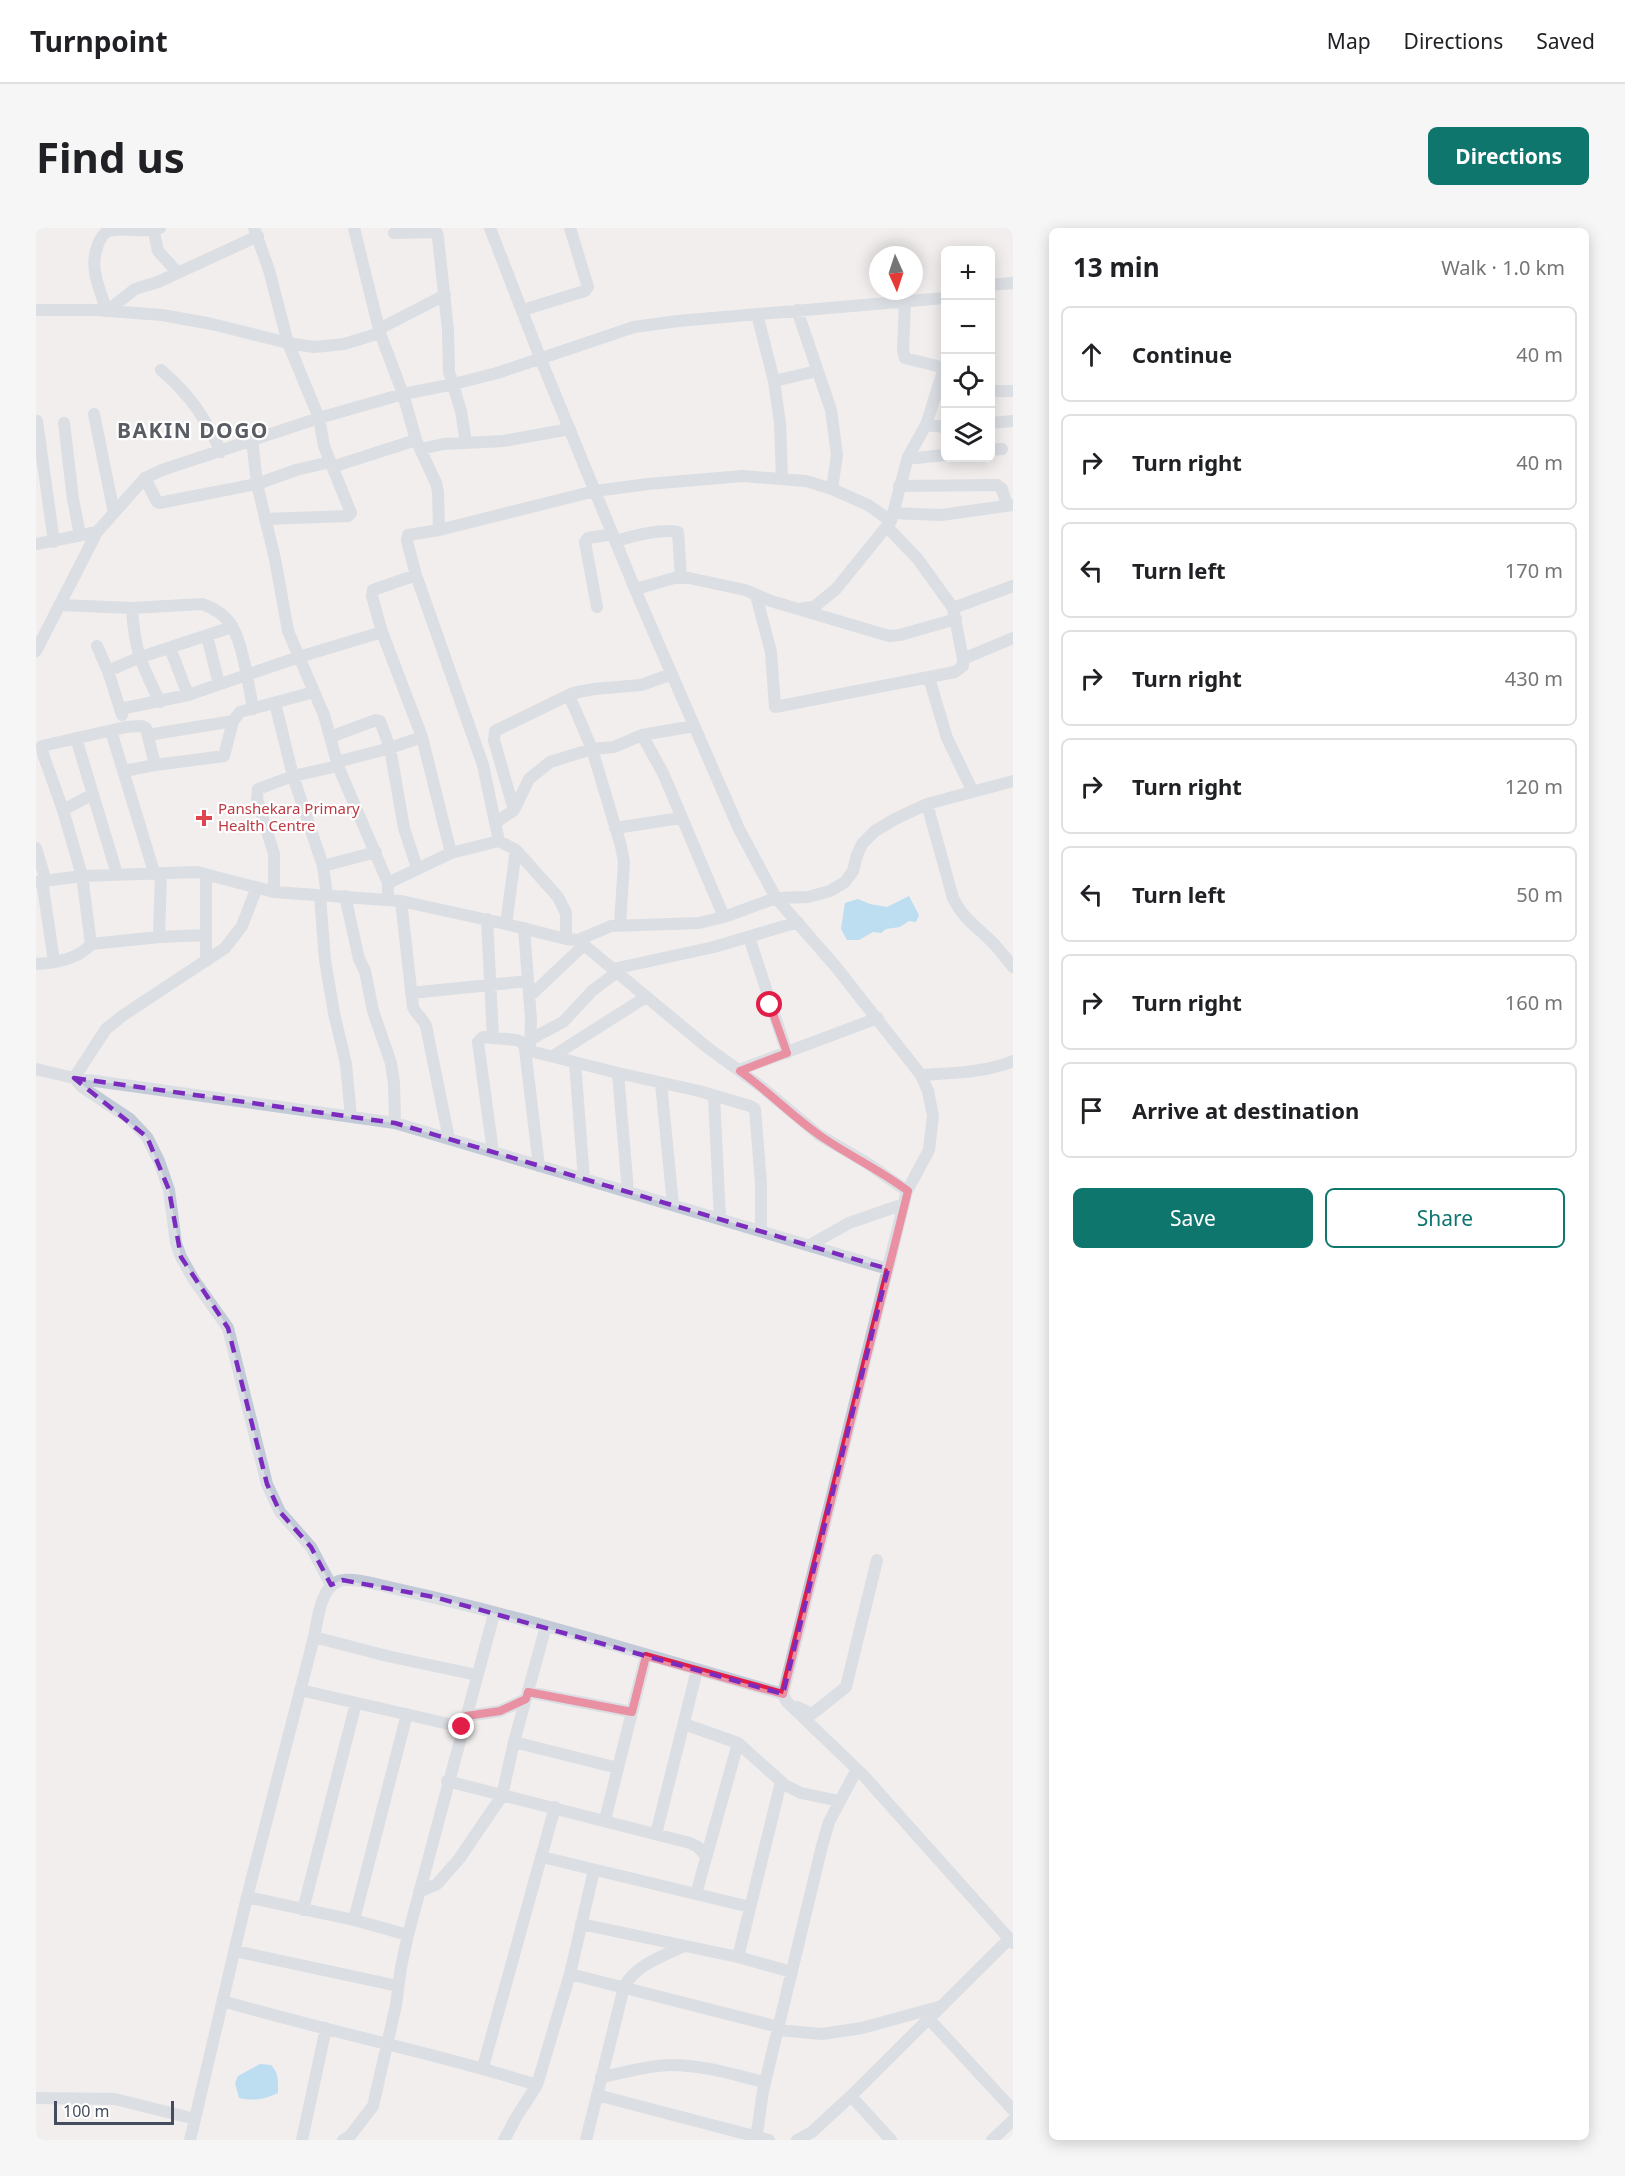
<!DOCTYPE html>
<html lang="en">
<head>
<meta charset="utf-8">
<style>
	:root { --surface:#fff; --page:#f6f6f6; --text:#202124; --muted:#757577; --line:#e0e0e0; --accent:#0f766e }
	body { margin:0; font-family:"Noto Sans",sans-serif; background:var(--page); color:var(--text) }
	.controls { position:absolute; right:18px; top:18px; display:grid; overflow:hidden; border-radius:9px; box-shadow:0 3px 15px #0003 }
	.controls button { width:54px; height:54px; display:grid; place-items:center; padding:0; border:0; border-bottom:2px solid var(--line); background:var(--surface); color:var(--text); font:30px sans-serif }
	.compass { position:absolute; left:833px; top:18px; width:54px; height:54px; border-radius:50%; background:var(--surface); box-shadow:0 3px 15px #0003; rotate:177deg }
	.scale { position:absolute; left:18px; bottom:15px; width:120px; box-sizing:border-box; padding-left:6px; border:3px solid #444c5d; border-top:0; font-size:16px; line-height:21px; white-space:nowrap; color:#444c5d; -webkit-text-stroke:4px #fff; paint-order:stroke }
	.stop { position:absolute; width:18px; height:18px; margin:-14px; border:4px solid #e11d48; border-radius:50%; background:#fff }
	.stop.end { background:#e11d48; border-color:#fff; box-shadow:0 2px 6px #0008 }
	.list { margin:0; padding:0; list-style:none }
	h2 { display:flex; justify-content:space-between; align-items:center; height:78px; margin:0; padding:0 24px; font-size:26px }
	h2 small { font-size:20px; font-weight:400; color:var(--muted) }
	.list li { display:grid; grid-template-columns:39px 1fr auto; gap:18px; align-items:center; box-sizing:border-box; height:96px; margin:0 12px 12px; padding:0 12px; border:2px solid var(--line); border-radius:9px }
	.list b { display:block; font-size:22px; white-space:nowrap }
	.list em { font-size:20px; font-style:normal; color:var(--muted) }
	.actions { display:flex; gap:12px; padding:18px 24px }
	.actions a { flex:1; padding:14px 0; border:2px solid var(--accent); border-radius:9px; text-align:center; font-size:21px; color:var(--accent) }
	.actions .main { background:var(--accent); color:#fff }
	.icon { flex:none; width:33px; height:33px; fill:none; stroke:currentColor; stroke-width:2; stroke-linecap:round; stroke-linejoin:round }
	.map { position:relative; flex:none; width:977px; height:1912px; overflow:hidden; border-radius:9px }
	header { display:flex; align-items:center; gap:36px; box-sizing:border-box; height:84px; padding:0 30px; background:var(--surface); border-bottom:2px solid var(--line) }
	header strong { font-size:28px }
	nav { display:flex; gap:33px; margin-inline-start:auto; font-size:21px }
	.intro { display:flex; align-items:center; justify-content:space-between; box-sizing:border-box; height:144px; padding:0 36px }
	h1 { margin:0; font-size:42px }
	.button { padding:15px 27px; border-radius:9px; background:var(--accent); color:#fff; font-size:21px; font-weight:700 }
	main { display:flex; gap:36px; padding:0 36px }
	aside { flex:1; background:var(--surface); border-radius:9px; box-shadow:0 3px 15px #0003 }
	.map>svg:first-child { display:block }
	.water { fill:#7ec7f6 }
	.lines { fill:none; stroke-linecap:round; stroke-linejoin:round }
	.minor { stroke:#c2c9d7; stroke-width:12 }
	.route { stroke:#e11d48; stroke-width:8 }
	.marked { fill:none; stroke:#7b2cbf; stroke-width:4.5; stroke-dasharray:12 8; stroke-linejoin:round }
	.health-dot { fill:#e0444e; stroke:#fff; stroke-width:2 }
	.labels { text-anchor:middle; stroke-width:4.5; stroke-linejoin:round; paint-order:stroke }
	.health-label { font-size:15px; fill:#be3a42; stroke:#fff; text-anchor:start }
	.district-label { font-size:21px; font-weight:bold; letter-spacing:1.5px; fill:#595c63; stroke:#fff }
</style>
</head>
<body>
<header>
<strong>Turnpoint</strong>
<nav><a>Map</a><a>Directions</a><a>Saved</a></nav>
</header>
<div class="intro"><h1>Find us</h1><a class="button">Directions</a></div>
<main>
<div class="map">
<svg width="977" height="1912" viewBox="0 0 977 1912">
	<rect width="100%" height="100%" fill="#f1eeed"/>
	<path class="water" d="M873,668L883,687L880,694L873,693L864,699L850,701L845,705L837,704L823,712H811L805,701L809,675L822,671L834,676L851,679Z
		M224,1836L235,1837C243,1845 242,1854 242,1865C227,1872 218,1873 203,1870L199,1855L202,1848Z"/>
	<g class="lines">
		<path class="minor" d="M117,0L122,23L142,45
			M124,0C109,5 93,0 77,2C69,3 66,8 63,14C52,38 63,60 71,83L99,61L122,54L222,8
			M218,0L233,42L252,115L283,190L288,218L315,285L312,288L229,291
			M318,0L344,105L367,166L380,212L400,255L402,264L403,302
			M454,0L505,132L604,373L703,601L740,670L800,739L885,847L892,863L897,888L893,922L871,963L747,1466L750,1473L827,1547L977,1715
			M358,5L396,4L401,5L402,10L412,102L413,144L425,183L430,215
			M954,57L977,55
			M869,73L867,122L869,130L909,140
			M0,82H60L126,87L176,96L252,115L278,119L308,116L344,105
			M487,82L542,65L549,63L552,59L534,0
			M761,82L795,182L801,227L796,261
			M721,86L738,153L744,195L746,250
			M343,101L409,67
			M125,142C154,167 169,189 185,224
			M738,153L781,143
			M954,163H977
			M58,186L78,285
			M1,193L18,314
			M28,195L37,271L44,307
			M954,195L977,193
			M890,197L909,199
			M216,211L221,256L239,331L252,403L288,487L302,538L352,655V672
			M384,221L408,216L467,213L534,201
			M954,222L966,221
			M872,229L880,230L909,227
			M296,239L380,212
			M109,250L121,274L123,275L221,256L260,242L294,234
			M863,258L961,257L966,261L971,278
			M857,285L905,287L977,277
			M580,313C596,308 627,300 642,304L645,350
			M0,316L61,304L109,250L126,242L283,190L367,166L418,156L461,145L598,99L642,93L909,70
			M380,347L337,362L336,368L346,404L386,509L415,625
			M600,361L638,350H653L709,362L735,373L853,408L864,407L920,391
			M720,367L735,424L739,479L919,444L927,438V431L917,380L881,330L851,299
			M23,377L96,380L166,376C178,380 189,387 196,398C207,417 213,459 217,481
			M561,379L549,314L552,310L577,306
			M96,380C98,421 106,438 124,474
			M767,380L778,379L800,361L855,293L872,229L890,197L909,137
			M917,380L977,358
			M171,408L183,456
			M61,418L72,443L86,487
			M134,420L152,467
			M0,423L61,304
			M927,431L977,410
			M72,443L102,430L196,399
			M893,450L911,510L937,564
			M533,467L556,521L585,618L588,634L584,697
			M239,475L257,548L287,638L291,667
			M84,481L152,467L263,429L346,404
			M75,503L118,644
			M112,507L197,493L204,484L278,464
			M606,507L627,545L688,689
			M294,509L340,492L344,493L354,520L368,600L381,640
			M40,510L81,646
			M301,534L354,520L386,509
			M88,543L119,537L188,528L197,493
			M891,576L917,670C927,691 939,697 955,713C963,721 970,730 977,739
			M27,582L57,566
			M478,582L458,512L459,503L537,465L558,461L605,457L636,446
			M459,595L478,582L493,551L514,534L556,521L578,519L606,507L658,498
			M579,600L645,590
			M463,613L447,537L380,347L371,313L372,307L403,302L559,263L612,256L707,248L770,253L796,261L832,277L855,293
			M0,620L10,653
			M287,638L340,624
			M6,653L18,733
			M0,654L46,648L161,644L238,664L365,673L470,696L530,711L542,712L575,698L663,695L688,689L740,670L772,669L794,663L809,654L817,643L821,627L826,616L839,603L859,591L891,576L977,553
			M352,655L415,625L463,613L480,622L522,669L530,685V711
			M221,659L206,698L189,720L86,788L70,801L38,850L46,859L94,891L111,909L123,933L133,962L140,1015L145,1029L158,1052L192,1100L231,1256L244,1284L275,1319L295,1357
			M238,664V626L221,571L222,561L257,548L302,538
			M284,668L289,732L298,785L310,836L315,889
			M309,668L323,731L329,743L337,783L355,835L358,855L359,895
			M365,673L377,779C380,787 387,790 390,798L413,911
			M451,691L457,810
			M470,696L480,622
			M488,700L495,791L494,823
			M123,709L125,645
			M713,709L751,825
			M542,712L672,820L727,860L783,907L831,935L871,963
			M55,716L123,709L170,707
			M170,733V647
			M0,736C20,735 43,731 55,716L46,648L27,582L7,526L6,518L90,499L106,498L110,500L119,537
			M577,741L678,719L762,694
			M375,765L492,753
			M493,769L548,717
			M495,811L527,794L556,763L581,744
			M489,821L503,938
			M517,828L610,769
			M539,835L548,951
			M0,841L38,850L359,895L852,1041
			M703,842L842,790
			M582,845L592,964
			M885,847C916,845 948,845 977,833
			M625,855L637,977
			M678,868L684,991
			M457,924L442,814L447,809L481,812L487,815L489,821L494,823L582,845L663,863L714,878L719,881L725,955V1003
			M774,1017L813,995L868,976
			M278,1409L351,1428L441,1447
			M264,1462L426,1499
			M492,1464L596,1484
			M761,1479L776,1486L810,1459L841,1332
			M430,1488L464,1483L490,1471
			M648,1496L702,1515L749,1557L765,1565L803,1573
			M478,1514L582,1540
			M411,1553L654,1615L662,1619L670,1628
			M569,1592L610,1428
			M620,1606L661,1442
			M506,1629L714,1679
			M383,1664L401,1656L423,1631L466,1568L478,1514L510,1398
			M660,1666L702,1515
			M211,1669L318,1692L372,1707
			M267,1682L320,1475
			M318,1692L371,1486
			M545,1696L702,1729L756,1744
			M199,1723L362,1758
			M702,1729L745,1554
			M534,1746L743,1799
			M187,1773C291,1804 398,1824 501,1857
			M893,1791L977,1882
			M742,1802L786,1806L826,1800L906,1778
			M447,1839L519,1579
			M565,1849C588,1845 612,1837 636,1837C667,1837 698,1847 729,1854
			M561,1867L733,1912
			M815,1868L855,1912
			M0,1870L79,1871L159,1891
			M154,1912L211,1669L278,1409C282,1391 284,1360 303,1353C316,1348 350,1359 365,1362C494,1390 620,1430 747,1466
			M266,1912L290,1800
			M307,1912L314,1908L337,1878L360,1777L365,1739L372,1707L458,1386
			M468,1912L481,1888L501,1857L534,1746L558,1642
			M550,1912L588,1759C599,1737 627,1728 648,1718
			M720,1912L727,1863L786,1618L793,1594L821,1541
			M761,1912L776,1904L815,1868L973,1711
			M956,1912L977,1892"/>
	</g>
	<g class="lines">
		<path class="route" d="M426,1499L430,1488L464,1483L490,1471L492,1464L596,1484L610,1428L747,1466L872,963C844,942 814,928 786,909C757,889 732,863 704,843L751,825L734,777"/>
	</g>
	<path d="M0 0H977V1912H0ZM38,850L359,895L852,1041L747,1466L398,1369L306,1352L295,1357L275,1319L244,1284L231,1256L192,1100L145,1029L133,962L111,909Z" fill="#f1eeed" fill-opacity=".55" fill-rule="evenodd"/>
	<path class="marked" d="M38,850L359,895L852,1041L747,1466L398,1369L306,1352L295,1357L275,1319L244,1284L231,1256L192,1100L145,1029L133,962L111,909Z"/>
	<path class="health-dot" d="M165 581h6v6h6v6h-6v6h-6v-6h-6v-6h6z"/>
	<g class="labels">
		<g class="health-label">
			<text x="182" y="586">Panshekara Primary<tspan x="182" dy="17">Health Centre</tspan></text>
		</g>
		<g class="district-label">
			<text x="157" y="210">BAKIN DOGO</text>
		</g>
	</g>
</svg>
<div class="controls">
<button>+</button>
<button>−</button>
<button><svg class="icon" aria-label="locate" viewBox="0 0 24 24"><circle cx="12" cy="12" r="6"/><path d="M12 2v4M12 18v4M2 12h4M18 12h4"/></svg></button>
<button><svg class="icon" aria-label="layers" viewBox="0 0 24 24"><path d="M12 4l9 5-9 5-9-5zM3 14l9 5 9-5"/></svg></button>
</div>
<svg class="compass" viewBox="-18 -18 36 36"><path d="M0-13l5 13h-10z" fill="#e53935"/><path d="M0 13l5-13h-10z" fill="#757577"/></svg>
<div class="scale">100 m</div>
<div class="stop" style="left:734px;top:777px"></div>
<div class="stop end" style="left:426px;top:1499px"></div>
</div>
<aside>
<h2>13 min<small>Walk · 1.0 km</small></h2>
<ul class="list">
<li><svg class="icon" aria-label="ahead" viewBox="0 0 24 24"><path d="M12 20V5M6 11l6-6 6 6"/></svg><div><b>Continue</b></div><em>40 m</em></li>
<li><svg class="icon" aria-label="right" viewBox="0 0 24 24"><path d="M7 20v-9h11M14 6l5 5-5 5"/></svg><div><b>Turn right</b></div><em>40 m</em></li>
<li><svg class="icon" aria-label="left" viewBox="0 0 24 24"><path d="M17 20v-9H6M10 6l-5 5 5 5"/></svg><div><b>Turn left</b></div><em>170 m</em></li>
<li><svg class="icon" aria-label="right" viewBox="0 0 24 24"><path d="M7 20v-9h11M14 6l5 5-5 5"/></svg><div><b>Turn right</b></div><em>430 m</em></li>
<li><svg class="icon" aria-label="right" viewBox="0 0 24 24"><path d="M7 20v-9h11M14 6l5 5-5 5"/></svg><div><b>Turn right</b></div><em>120 m</em></li>
<li><svg class="icon" aria-label="left" viewBox="0 0 24 24"><path d="M17 20v-9H6M10 6l-5 5 5 5"/></svg><div><b>Turn left</b></div><em>50 m</em></li>
<li><svg class="icon" aria-label="right" viewBox="0 0 24 24"><path d="M7 20v-9h11M14 6l5 5-5 5"/></svg><div><b>Turn right</b></div><em>160 m</em></li>
<li><svg class="icon" aria-label="arrive" viewBox="0 0 24 24"><path d="M6 21V4h12l-3 4 3 4H6"/></svg><div><b>Arrive at destination</b></div></li>
</ul>
<div class="actions"><a class="main">Save</a><a>Share</a></div>
</aside>
</main>
</body>
</html>
